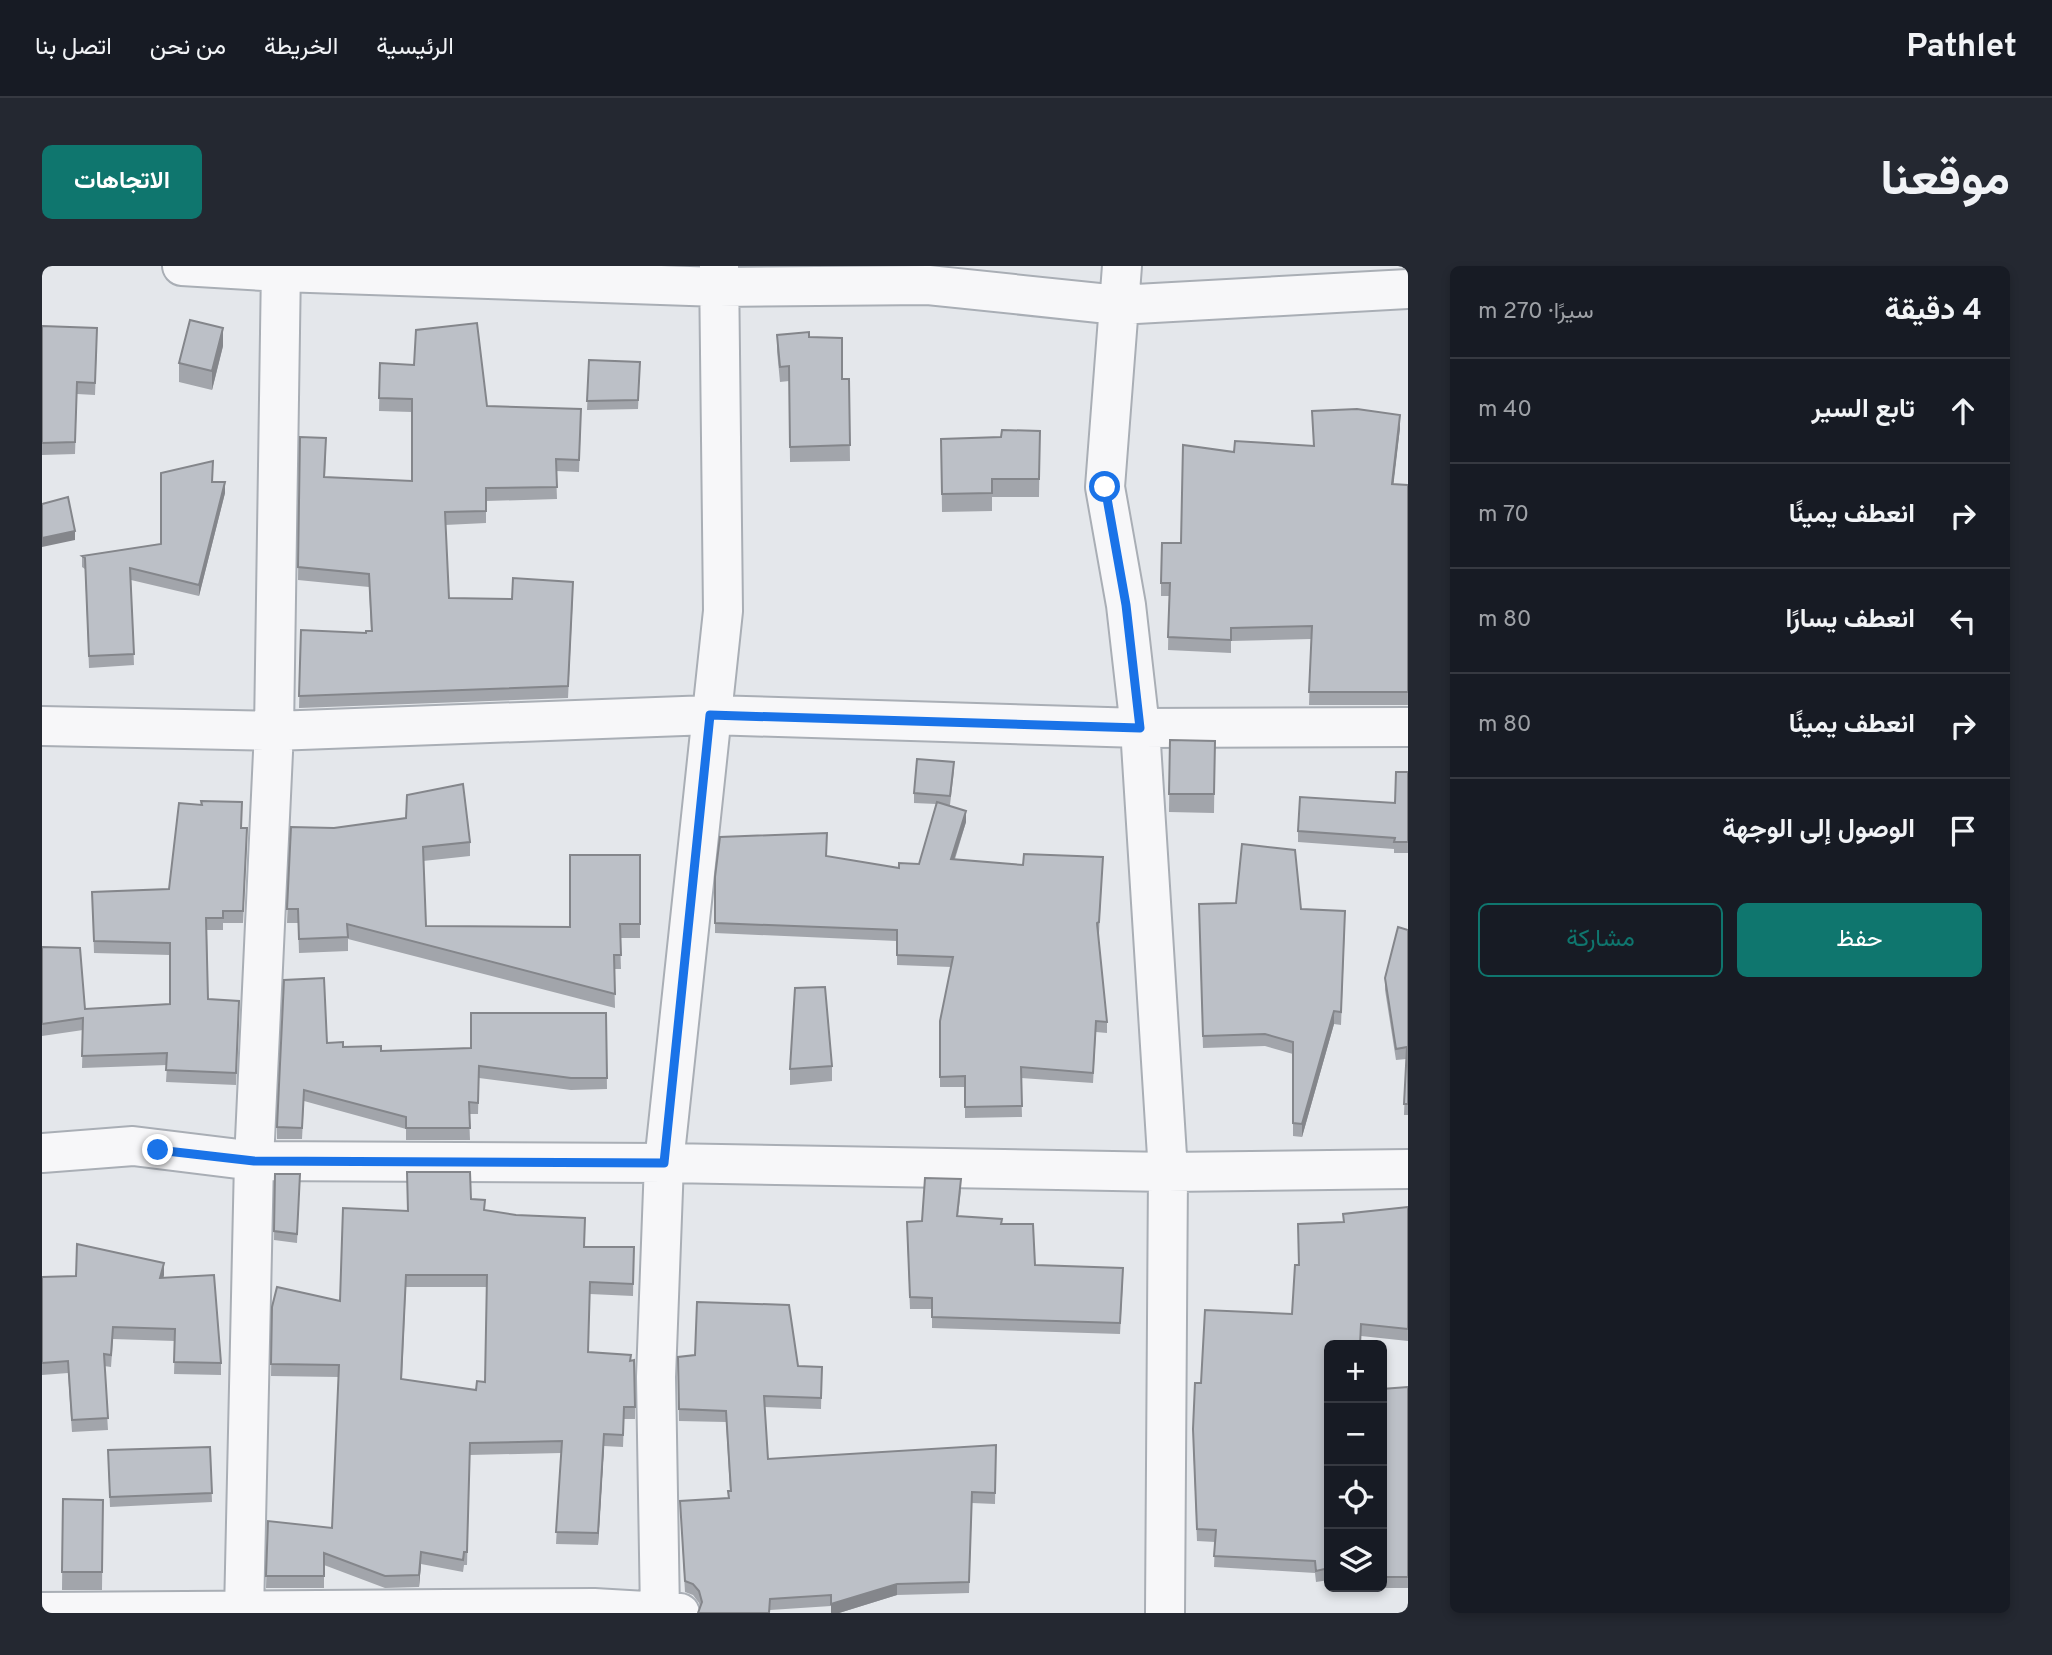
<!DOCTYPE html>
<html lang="ar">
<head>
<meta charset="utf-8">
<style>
	:root { --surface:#171b24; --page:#242831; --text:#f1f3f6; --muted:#9ea1a6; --line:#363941; --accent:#0f766e }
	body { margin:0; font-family:Overpass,Vazirmatn,sans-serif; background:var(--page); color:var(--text); direction:rtl }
	.controls { position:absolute; right:21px; bottom:21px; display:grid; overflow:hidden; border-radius:10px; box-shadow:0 4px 10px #0003 }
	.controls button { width:63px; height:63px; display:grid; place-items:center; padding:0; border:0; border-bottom:2px solid var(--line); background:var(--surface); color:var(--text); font:35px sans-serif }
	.stop { position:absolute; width:21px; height:21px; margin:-16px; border:5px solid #1a73e8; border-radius:50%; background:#fff }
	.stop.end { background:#1a73e8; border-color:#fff; box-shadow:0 2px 7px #0008 }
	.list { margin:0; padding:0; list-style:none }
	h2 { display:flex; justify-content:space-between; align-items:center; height:91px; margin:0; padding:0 28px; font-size:30px }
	h2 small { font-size:23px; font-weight:400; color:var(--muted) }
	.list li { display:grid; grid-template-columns:46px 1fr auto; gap:21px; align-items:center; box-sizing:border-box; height:105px; padding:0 28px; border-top:2px solid var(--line) }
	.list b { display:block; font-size:26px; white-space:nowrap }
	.list em { font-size:23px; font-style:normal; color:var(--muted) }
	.actions { display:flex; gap:14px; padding:21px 28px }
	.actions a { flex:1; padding:16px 0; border:2px solid var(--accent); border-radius:10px; text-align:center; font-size:24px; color:var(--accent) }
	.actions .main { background:var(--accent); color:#fff }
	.icon { flex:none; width:38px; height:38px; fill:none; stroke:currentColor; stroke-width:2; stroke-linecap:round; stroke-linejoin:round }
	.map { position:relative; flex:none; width:1366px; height:1347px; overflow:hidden; direction:ltr; border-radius:10px }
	header { display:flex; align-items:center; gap:42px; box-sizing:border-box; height:98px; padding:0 35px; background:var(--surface); border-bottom:2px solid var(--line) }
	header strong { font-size:33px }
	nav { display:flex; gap:38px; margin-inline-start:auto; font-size:24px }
	.intro { display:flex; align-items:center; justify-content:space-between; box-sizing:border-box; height:168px; padding:0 42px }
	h1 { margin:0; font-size:49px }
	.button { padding:18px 32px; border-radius:10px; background:var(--accent); color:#fff; font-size:24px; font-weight:700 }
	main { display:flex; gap:42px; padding:0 42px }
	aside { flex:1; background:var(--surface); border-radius:10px; box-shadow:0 4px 10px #0003 }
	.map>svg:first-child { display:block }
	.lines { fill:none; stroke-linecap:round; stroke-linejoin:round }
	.street-casing { stroke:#a9aeb5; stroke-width:42 }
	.street { stroke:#f7f7f9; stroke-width:38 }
	.wall { fill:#a2a5ab; fill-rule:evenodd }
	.shaded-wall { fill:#84868b }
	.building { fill:#bcc0c7; stroke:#84868b; stroke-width:2; fill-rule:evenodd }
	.route { stroke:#1a73e8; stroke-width:9 }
</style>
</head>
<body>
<header>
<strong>Pathlet</strong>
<nav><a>الرئيسية</a><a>الخريطة</a><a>من نحن</a><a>اتصل بنا</a></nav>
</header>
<div class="intro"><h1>موقعنا</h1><a class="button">الاتجاهات</a></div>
<main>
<aside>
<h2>4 دقيقة<small>سيرًا · 270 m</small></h2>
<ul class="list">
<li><svg class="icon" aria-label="ahead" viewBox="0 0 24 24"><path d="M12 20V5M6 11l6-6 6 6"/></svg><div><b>تابع السير</b></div><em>40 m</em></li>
<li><svg class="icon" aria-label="right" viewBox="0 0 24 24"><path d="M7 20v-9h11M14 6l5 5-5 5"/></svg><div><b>انعطف يمينًا</b></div><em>70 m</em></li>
<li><svg class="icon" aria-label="left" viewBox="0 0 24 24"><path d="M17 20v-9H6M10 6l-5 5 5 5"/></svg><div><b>انعطف يسارًا</b></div><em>80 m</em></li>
<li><svg class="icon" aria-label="right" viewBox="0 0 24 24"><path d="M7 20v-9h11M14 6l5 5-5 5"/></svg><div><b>انعطف يمينًا</b></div><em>80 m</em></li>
<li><svg class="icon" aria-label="arrive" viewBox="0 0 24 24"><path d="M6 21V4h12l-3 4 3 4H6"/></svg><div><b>الوصول إلى الوجهة</b></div></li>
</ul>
<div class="actions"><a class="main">حفظ</a><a>مشاركة</a></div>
</aside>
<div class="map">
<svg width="1366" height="1347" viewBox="0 0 1366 1347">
	<rect width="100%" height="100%" fill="#e4e7eb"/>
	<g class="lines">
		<defs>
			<path id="street" d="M140,0L239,6L677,21L886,19L1076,39L1366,23
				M1080,0L1063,221L1084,339L1098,462L1126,906L1123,1347
				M0,460L232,465L668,449L1098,462L1366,461
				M0,887L91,880L212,895L622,897L1126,906L1366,903
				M0,1346L552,1342L638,1347
				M202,1347L212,895L232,465L239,0
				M618,1347L614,1111L622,897L681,345L677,0"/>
		</defs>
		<use href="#street" class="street-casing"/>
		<use href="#street" class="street"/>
	</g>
	<path class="wall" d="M0,60L55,74L53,129L35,128L33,188L0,189Z
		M735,69L767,71L800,113H807L808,195L748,196L747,115L738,116L735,85Z
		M181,80L170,124L137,116V97Z
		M547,94L598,96L596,143L545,144Z
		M338,97L445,140L539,156L537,206L514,205L515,233L444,235V257L403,259L407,332L470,333L531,329L526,432L257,442L259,364L324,367L329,365L327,321L256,314L258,171L284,185L283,211L370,215V146L337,145Z
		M1358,162L1351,218L1366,219V439H1267L1269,373L1189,375V387L1126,384L1127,330H1119V317L1139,277L1192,186L1271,180Z
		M998,165L997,231H950V245L900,246L899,173L959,171Z
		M170,216L183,227L157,330L89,314L92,399L47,402L43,303L40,301V290L119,278Z
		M1128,474L1173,475L1172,547L1127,546Z
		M912,505L908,539H903L924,556L913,593L981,599L1061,591L1057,667H1056L1065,756V767L1054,766L1051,817L979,812L980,851L923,852V821H898V755L909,701L855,699V675L673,667V611L784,590L857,602L877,598L894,538L872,537V527Z
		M1366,506V587H1352V583L1256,576V565L1353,537Z
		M249,561L428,576V590L381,595L384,660L528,661L598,589V672H578L579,703H572L573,742L306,673V685L257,687L256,657H245Z
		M199,562L205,574L201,657H181V664H165L166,733L197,747L194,819L124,816L125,799L40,802L41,764L0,770V681L43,743L128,738V689L52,687L50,626L127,623Z
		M1259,643L1303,658L1299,759L1292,758L1260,871L1251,870V788L1223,780L1161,782L1157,651Z
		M1366,664V849H1362L1364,793L1354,794L1343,724V712Z
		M564,747L565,823L529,824L437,812L436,848H427L428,874H364V863L262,835L260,873H235V861L285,777L301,781L339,785L429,782Z
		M790,800V815L748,819V803Z
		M233,908H258L255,977L232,974Z
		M919,924L916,950L960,958L993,999L1081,1014L1078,1068L890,1062V1043H868L865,967Z
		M429,933L443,945L542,981H592L591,1030L548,1028L546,1086L589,1095L593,1141V1153H582L581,1181L562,1180L556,1279L514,1278L519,1187L428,1189L425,1299H422L421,1306L379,1298L377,1321L343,1322L282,1299V1322H224L226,1255L290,1262L297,1111L229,1110L230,1041L298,1035L365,945ZM364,1021H445L443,1116L434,1124L360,1113Z
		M1366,941V1075L1319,1070L1287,1079V1314L1274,1316L1273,1307L1172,1301L1173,1276L1155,1275L1151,1175L1159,1117L1250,1048L1257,999L1301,956V948Z
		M122,1009L121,1012L179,1097V1109L132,1108L133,1075L71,1073L69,1101L62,1100L66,1164L30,1166L26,1107L0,1109V1011Z
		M653,1089L756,1100L780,1101L779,1143L722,1141L726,1193L954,1179L953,1238L930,1237L927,1327L855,1329L797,1347H789V1340L728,1344L658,1341L657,1337L651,1329L643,1326L638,1235L686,1232V1225H688L684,1156L637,1155L636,1091Z
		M1366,1121V1322H1320V1321H1340V1123Z
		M168,1181L170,1236L68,1241L66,1193Z
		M21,1233L61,1234L60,1324H20Z"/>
	<path class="shaded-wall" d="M181,62V80L170,124V105Z
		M1358,149V162L1350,231V218Z
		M183,216V227L157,330V319Z
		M33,265V274L0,281V272Z
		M924,545V556L909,603V593Z
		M1292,745V758L1260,871V858Z
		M122,997V1009L118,1024V1012Z
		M562,1168V1180L556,1279V1267Z
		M379,1286V1298L377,1321V1309Z
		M855,1318V1329L797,1347H789V1338Z"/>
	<path class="building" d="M148,54L181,62L170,105L137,97Z
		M435,57L445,140L539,143L537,194L514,193L515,221L444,222V245L403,246L407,332L470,333L471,312L531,316L526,420L257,430L259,364L324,367V365H330L327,308L256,301L258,171L284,172L282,211L370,215V133L337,132L338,97L372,99L374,64Z
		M0,60L55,62L53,117L35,116L33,176L0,177Z
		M767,66V71L800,72V113H807L808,179L748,181L747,100L738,101L735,69Z
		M547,94L598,96L596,134L545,135Z
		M1315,143L1358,149L1350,218L1366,219V426H1267L1270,360L1189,362V374L1126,371L1128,317H1119L1120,277H1139L1141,179L1192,186L1193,175L1272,180L1270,145Z
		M960,164L998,165L997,213H950V227L900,228L899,173L959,171Z
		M171,195L170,216H183L157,319L88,302L92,388L47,390L43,292L40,290L119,278V207Z
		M26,231L33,265L0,272V238Z
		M1128,474L1173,475L1172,528H1127Z
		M875,493L912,496L908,530L872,527Z
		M1354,506H1366V576H1352L1353,572L1256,565L1258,531L1353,537Z
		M421,518L428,576L381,581L384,660L528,661V589H598V658H578L579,689H572L573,728L305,658L306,671L257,673L256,643H245L249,561L292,562L364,552L365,529Z
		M159,535L200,536L199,562H205L201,645H181V652H164L166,733L197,735L194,807L124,804L125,787L40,790L41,752L0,758V681L38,682L43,743L128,738V677L52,675L50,626L127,623L137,537L160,539Z
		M895,536L924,545L909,593L981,599L982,588L1061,591L1057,656L1055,657L1065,756L1054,755L1051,807L979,801L980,840L923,841V810L898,811V755L911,691L855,689V664L673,657V611L678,571L785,567L784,590L857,602V597L877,598Z
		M1200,578L1253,584L1259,643L1303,645L1299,746L1292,745L1260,858L1251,857V776L1223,768L1161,770L1157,638L1194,637Z
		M1356,661L1366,664V838H1362L1365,781L1354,783L1343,712Z
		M282,712L285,777L301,776V781L339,780V785L429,782V747H564L565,812H529L437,800L436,837L427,836L428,862H364V851L262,824L260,862L235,861L242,714Z
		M783,721L790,800L748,803L753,722Z
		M365,906H428L429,933L443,934L442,944L474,949L543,952L542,981H592L591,1018L548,1016L546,1086L589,1089L588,1095L592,1094L593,1141H582L581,1169L562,1168L556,1267L514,1266L520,1175L428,1177L425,1286H422L421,1294L379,1286L377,1309L343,1310L282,1287V1310H224L226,1255L290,1262L297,1099L229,1098L230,1041L235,1021L298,1035L301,942L366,945ZM364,1009H445L443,1116L435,1115L434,1124L359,1113Z
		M233,908H258L255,968L232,965Z
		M883,912L919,913L915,950L960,953L959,958H991L993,999L1081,1002L1078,1057L890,1051V1032L868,1031L865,956L880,955Z
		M1366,941V1063L1319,1058L1318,1079H1287V1302L1274,1305L1273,1295L1172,1290L1174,1264L1155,1263L1151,1163L1153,1117H1159L1163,1044L1250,1048L1253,999H1257L1256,958L1302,956L1301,948Z
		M35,978L122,997L118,1012L172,1009L179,1097L132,1096L133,1063L71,1061L69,1089L62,1088L66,1152L30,1154L26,1095L0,1097V1011L34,1010Z
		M655,1036L747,1039L756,1100L780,1101L779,1132L722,1130L726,1193L954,1179L953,1227L930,1226L927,1316L855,1318L789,1338V1329L728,1333L727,1347H656L660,1336L657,1325L651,1318L643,1315L638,1235L687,1232L686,1225H689L684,1145L637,1143L636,1091L653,1089Z
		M1366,1121V1311H1340V1123Z
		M168,1181L170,1227L68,1231L66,1184Z
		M21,1233L61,1234L60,1306H20Z"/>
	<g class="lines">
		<path class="route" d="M116,884L212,895L622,897L668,449L1098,462L1084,339L1063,221"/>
	</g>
</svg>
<div class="controls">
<button>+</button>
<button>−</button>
<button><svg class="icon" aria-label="locate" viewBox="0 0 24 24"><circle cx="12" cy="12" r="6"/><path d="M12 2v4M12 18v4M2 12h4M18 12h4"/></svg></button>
<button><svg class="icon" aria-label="layers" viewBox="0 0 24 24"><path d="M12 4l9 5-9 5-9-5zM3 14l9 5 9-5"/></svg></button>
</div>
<div class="stop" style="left:1063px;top:221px"></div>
<div class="stop end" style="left:116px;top:884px"></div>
</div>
</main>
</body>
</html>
